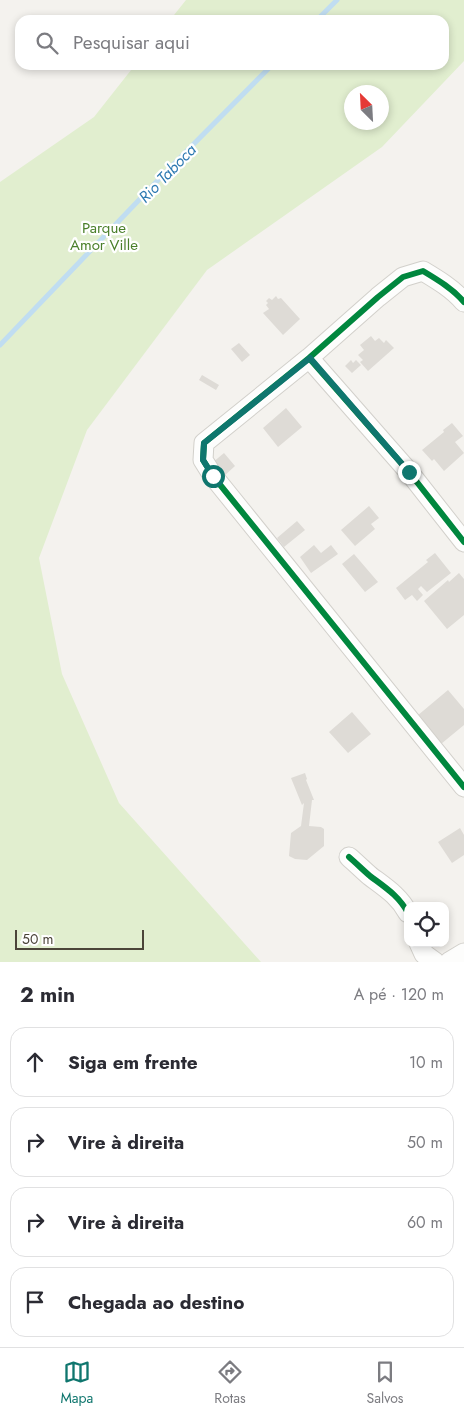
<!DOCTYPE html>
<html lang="pt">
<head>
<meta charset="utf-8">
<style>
	:root { --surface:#fff; --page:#f7f7f7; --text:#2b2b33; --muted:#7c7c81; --line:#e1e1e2; --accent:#0f766e }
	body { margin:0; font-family:Jost,sans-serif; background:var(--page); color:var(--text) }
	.controls { position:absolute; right:15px; bottom:15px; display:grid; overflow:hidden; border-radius:10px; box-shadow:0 2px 8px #0003 }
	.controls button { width:45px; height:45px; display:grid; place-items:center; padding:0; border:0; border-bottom:1px solid var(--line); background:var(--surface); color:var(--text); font:25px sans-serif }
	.compass { position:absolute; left:344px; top:85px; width:45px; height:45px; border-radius:50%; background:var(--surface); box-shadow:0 2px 8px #0003; rotate:336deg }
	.scale { position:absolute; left:15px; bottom:12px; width:129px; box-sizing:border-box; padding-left:5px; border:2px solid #4b4439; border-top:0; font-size:14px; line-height:18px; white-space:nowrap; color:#4b4439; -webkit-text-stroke:4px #fff; paint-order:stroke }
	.stop { position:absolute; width:15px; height:15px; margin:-11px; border:4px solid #0f766e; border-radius:50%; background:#fff }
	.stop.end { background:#0f766e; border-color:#fff; box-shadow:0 1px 5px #0008 }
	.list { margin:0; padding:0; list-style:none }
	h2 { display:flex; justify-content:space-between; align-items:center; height:65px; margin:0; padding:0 20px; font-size:21px }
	h2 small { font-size:16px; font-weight:400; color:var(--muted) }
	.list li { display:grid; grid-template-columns:32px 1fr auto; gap:15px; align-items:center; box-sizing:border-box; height:70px; margin:0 10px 10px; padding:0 10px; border:1px solid var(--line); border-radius:15px }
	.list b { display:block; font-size:19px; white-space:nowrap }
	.list em { font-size:16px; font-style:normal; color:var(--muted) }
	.icon { flex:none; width:28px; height:28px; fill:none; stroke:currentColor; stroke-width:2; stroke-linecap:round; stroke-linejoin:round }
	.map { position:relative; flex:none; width:464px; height:962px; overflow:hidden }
	.search { position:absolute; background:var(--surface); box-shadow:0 2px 8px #0003; left:15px; right:15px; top:15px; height:55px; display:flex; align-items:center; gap:12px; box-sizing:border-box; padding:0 18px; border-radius:15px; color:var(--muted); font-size:19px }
	.sheet { height:385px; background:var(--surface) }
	nav { display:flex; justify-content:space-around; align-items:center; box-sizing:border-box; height:70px; border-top:1px solid var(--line); background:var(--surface); font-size:14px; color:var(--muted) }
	nav a { display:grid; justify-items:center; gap:2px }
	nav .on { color:var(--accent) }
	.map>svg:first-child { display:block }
	.green { fill:#e1eecf; fill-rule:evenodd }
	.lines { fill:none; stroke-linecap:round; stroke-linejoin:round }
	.stream { stroke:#c0ddf1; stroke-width:5 }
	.building { fill:#dedbd6 }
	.minor-casing { stroke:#d2d0cb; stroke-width:21 }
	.minor { stroke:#fdfdfc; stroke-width:19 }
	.cycleway-casing { stroke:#fff; stroke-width:9 }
	.cycleway { stroke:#00873e; stroke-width:6 }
	.route { stroke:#0f766e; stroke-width:6 }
	.labels { text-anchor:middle; stroke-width:4.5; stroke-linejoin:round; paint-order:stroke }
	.park-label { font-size:15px; fill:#4a7f2a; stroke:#fff }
	.water-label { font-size:16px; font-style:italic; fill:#2e7ab2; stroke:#fff }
</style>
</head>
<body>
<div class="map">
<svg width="464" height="962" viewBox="0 0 464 962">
	<rect width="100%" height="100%" fill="#f4f2ee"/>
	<path class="green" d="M186,0H464V61L382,147L207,270L87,430L39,558L62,674L119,803L261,962H0V182L94,117L135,65H444V20H170ZM352,92H382V122H352Z"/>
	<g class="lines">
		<path class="stream" d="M317,20L337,0
			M0,345L162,176L272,65"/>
	</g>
	<path class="building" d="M276,296L278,299L281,298L300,319L283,335L263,313L269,309L266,305L268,303L266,301L269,298L272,300Z
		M371,336L375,341L379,338L384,343L386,340L394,348L368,371L360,362L363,360L358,355L364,350L360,345Z
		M239,343L250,355L242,362L231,349Z
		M351,360L353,363L356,360L361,365L352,373L345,366Z
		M202,375L219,385L216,390L199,380Z
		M286,408L302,427L278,447L263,428Z
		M452,423L463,436L455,442L464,453L444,471L434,459L432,461L422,450L444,432L443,430Z
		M224,453L235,466L223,477L212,463Z
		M369,506L379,518L371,524L375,529L355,546L341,530Z
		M297,521L305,530L284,547L277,538Z
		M314,545L321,553L331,545L338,554L311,573L300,557Z
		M435,553L451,573L427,592L421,586L418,589L423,595L417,601L412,595L405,600L396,588L428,562L426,560Z
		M354,554L378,582L365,592L342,564Z
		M459,573L464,579V615L447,629L424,601L448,580L449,582Z
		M448,690L464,709V725L441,744L417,716Z
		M352,712L371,734L348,753L329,732Z
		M305,773L307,779L306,780L314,800H312L309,826L321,827L324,829V846L307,860L295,859L289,856L291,833L301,826L304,803L302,805L291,778Z
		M460,828L464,835V855L452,863L438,842Z"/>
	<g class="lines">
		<defs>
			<path id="minor" d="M464,302C453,289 438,280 423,271L403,277L378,297L309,358L204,443L203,460L213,476L464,787
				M309,358L409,472L464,542
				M349,857C356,863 363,870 370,876C386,888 399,896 408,913
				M419,943L424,954L435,962
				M449,962L464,953"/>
		</defs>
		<use href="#minor" class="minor-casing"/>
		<use href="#minor" class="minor"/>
		<defs>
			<path id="cycleway" d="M464,302C453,289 438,280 423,271L403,277L378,297L309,358L204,443L203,460L213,476L464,787
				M309,358L409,472L464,542
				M349,857C356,863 363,870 370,876C386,888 399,896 408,913"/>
		</defs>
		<use href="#cycleway" class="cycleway-casing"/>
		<use href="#cycleway" class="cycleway"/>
	</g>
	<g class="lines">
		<path class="route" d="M213,476L203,460L204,443L310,358L409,472"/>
	</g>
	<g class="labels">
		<g class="park-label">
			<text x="104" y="233">Parque<tspan x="104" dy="17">Amor Ville</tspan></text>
		</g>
		<g class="water-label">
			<text transform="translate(167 173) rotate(-46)" y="6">Rio Taboca</text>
		</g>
	</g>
</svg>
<div class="controls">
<button><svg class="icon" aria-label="locate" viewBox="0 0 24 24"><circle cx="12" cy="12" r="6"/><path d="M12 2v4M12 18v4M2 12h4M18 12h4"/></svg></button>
</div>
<svg class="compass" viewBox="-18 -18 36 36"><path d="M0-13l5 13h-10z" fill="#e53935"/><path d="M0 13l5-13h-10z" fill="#7c7c81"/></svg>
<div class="scale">50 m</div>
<div class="stop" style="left:213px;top:476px"></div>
<div class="stop end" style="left:409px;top:472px"></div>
<div class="search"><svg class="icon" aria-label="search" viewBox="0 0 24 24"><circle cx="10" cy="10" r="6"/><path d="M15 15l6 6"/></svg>Pesquisar aqui</div>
</div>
<section class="sheet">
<h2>2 min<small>A pé · 120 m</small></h2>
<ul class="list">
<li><svg class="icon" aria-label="ahead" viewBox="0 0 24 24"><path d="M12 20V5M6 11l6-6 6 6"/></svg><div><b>Siga em frente</b></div><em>10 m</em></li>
<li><svg class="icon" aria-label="right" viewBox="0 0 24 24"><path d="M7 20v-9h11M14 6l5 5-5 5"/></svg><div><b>Vire à direita</b></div><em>50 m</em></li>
<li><svg class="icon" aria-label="right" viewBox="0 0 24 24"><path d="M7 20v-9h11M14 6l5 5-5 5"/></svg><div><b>Vire à direita</b></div><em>60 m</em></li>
<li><svg class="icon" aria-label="arrive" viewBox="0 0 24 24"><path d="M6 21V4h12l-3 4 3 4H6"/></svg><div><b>Chegada ao destino</b></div></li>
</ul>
</section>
<nav>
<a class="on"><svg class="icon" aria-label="map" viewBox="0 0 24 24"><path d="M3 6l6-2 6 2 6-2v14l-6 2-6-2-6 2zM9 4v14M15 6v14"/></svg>Mapa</a>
<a><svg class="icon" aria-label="directions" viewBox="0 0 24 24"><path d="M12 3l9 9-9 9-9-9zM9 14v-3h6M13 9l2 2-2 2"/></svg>Rotas</a>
<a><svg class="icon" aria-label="saved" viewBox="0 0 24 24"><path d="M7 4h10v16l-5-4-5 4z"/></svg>Salvos</a>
</nav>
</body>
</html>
